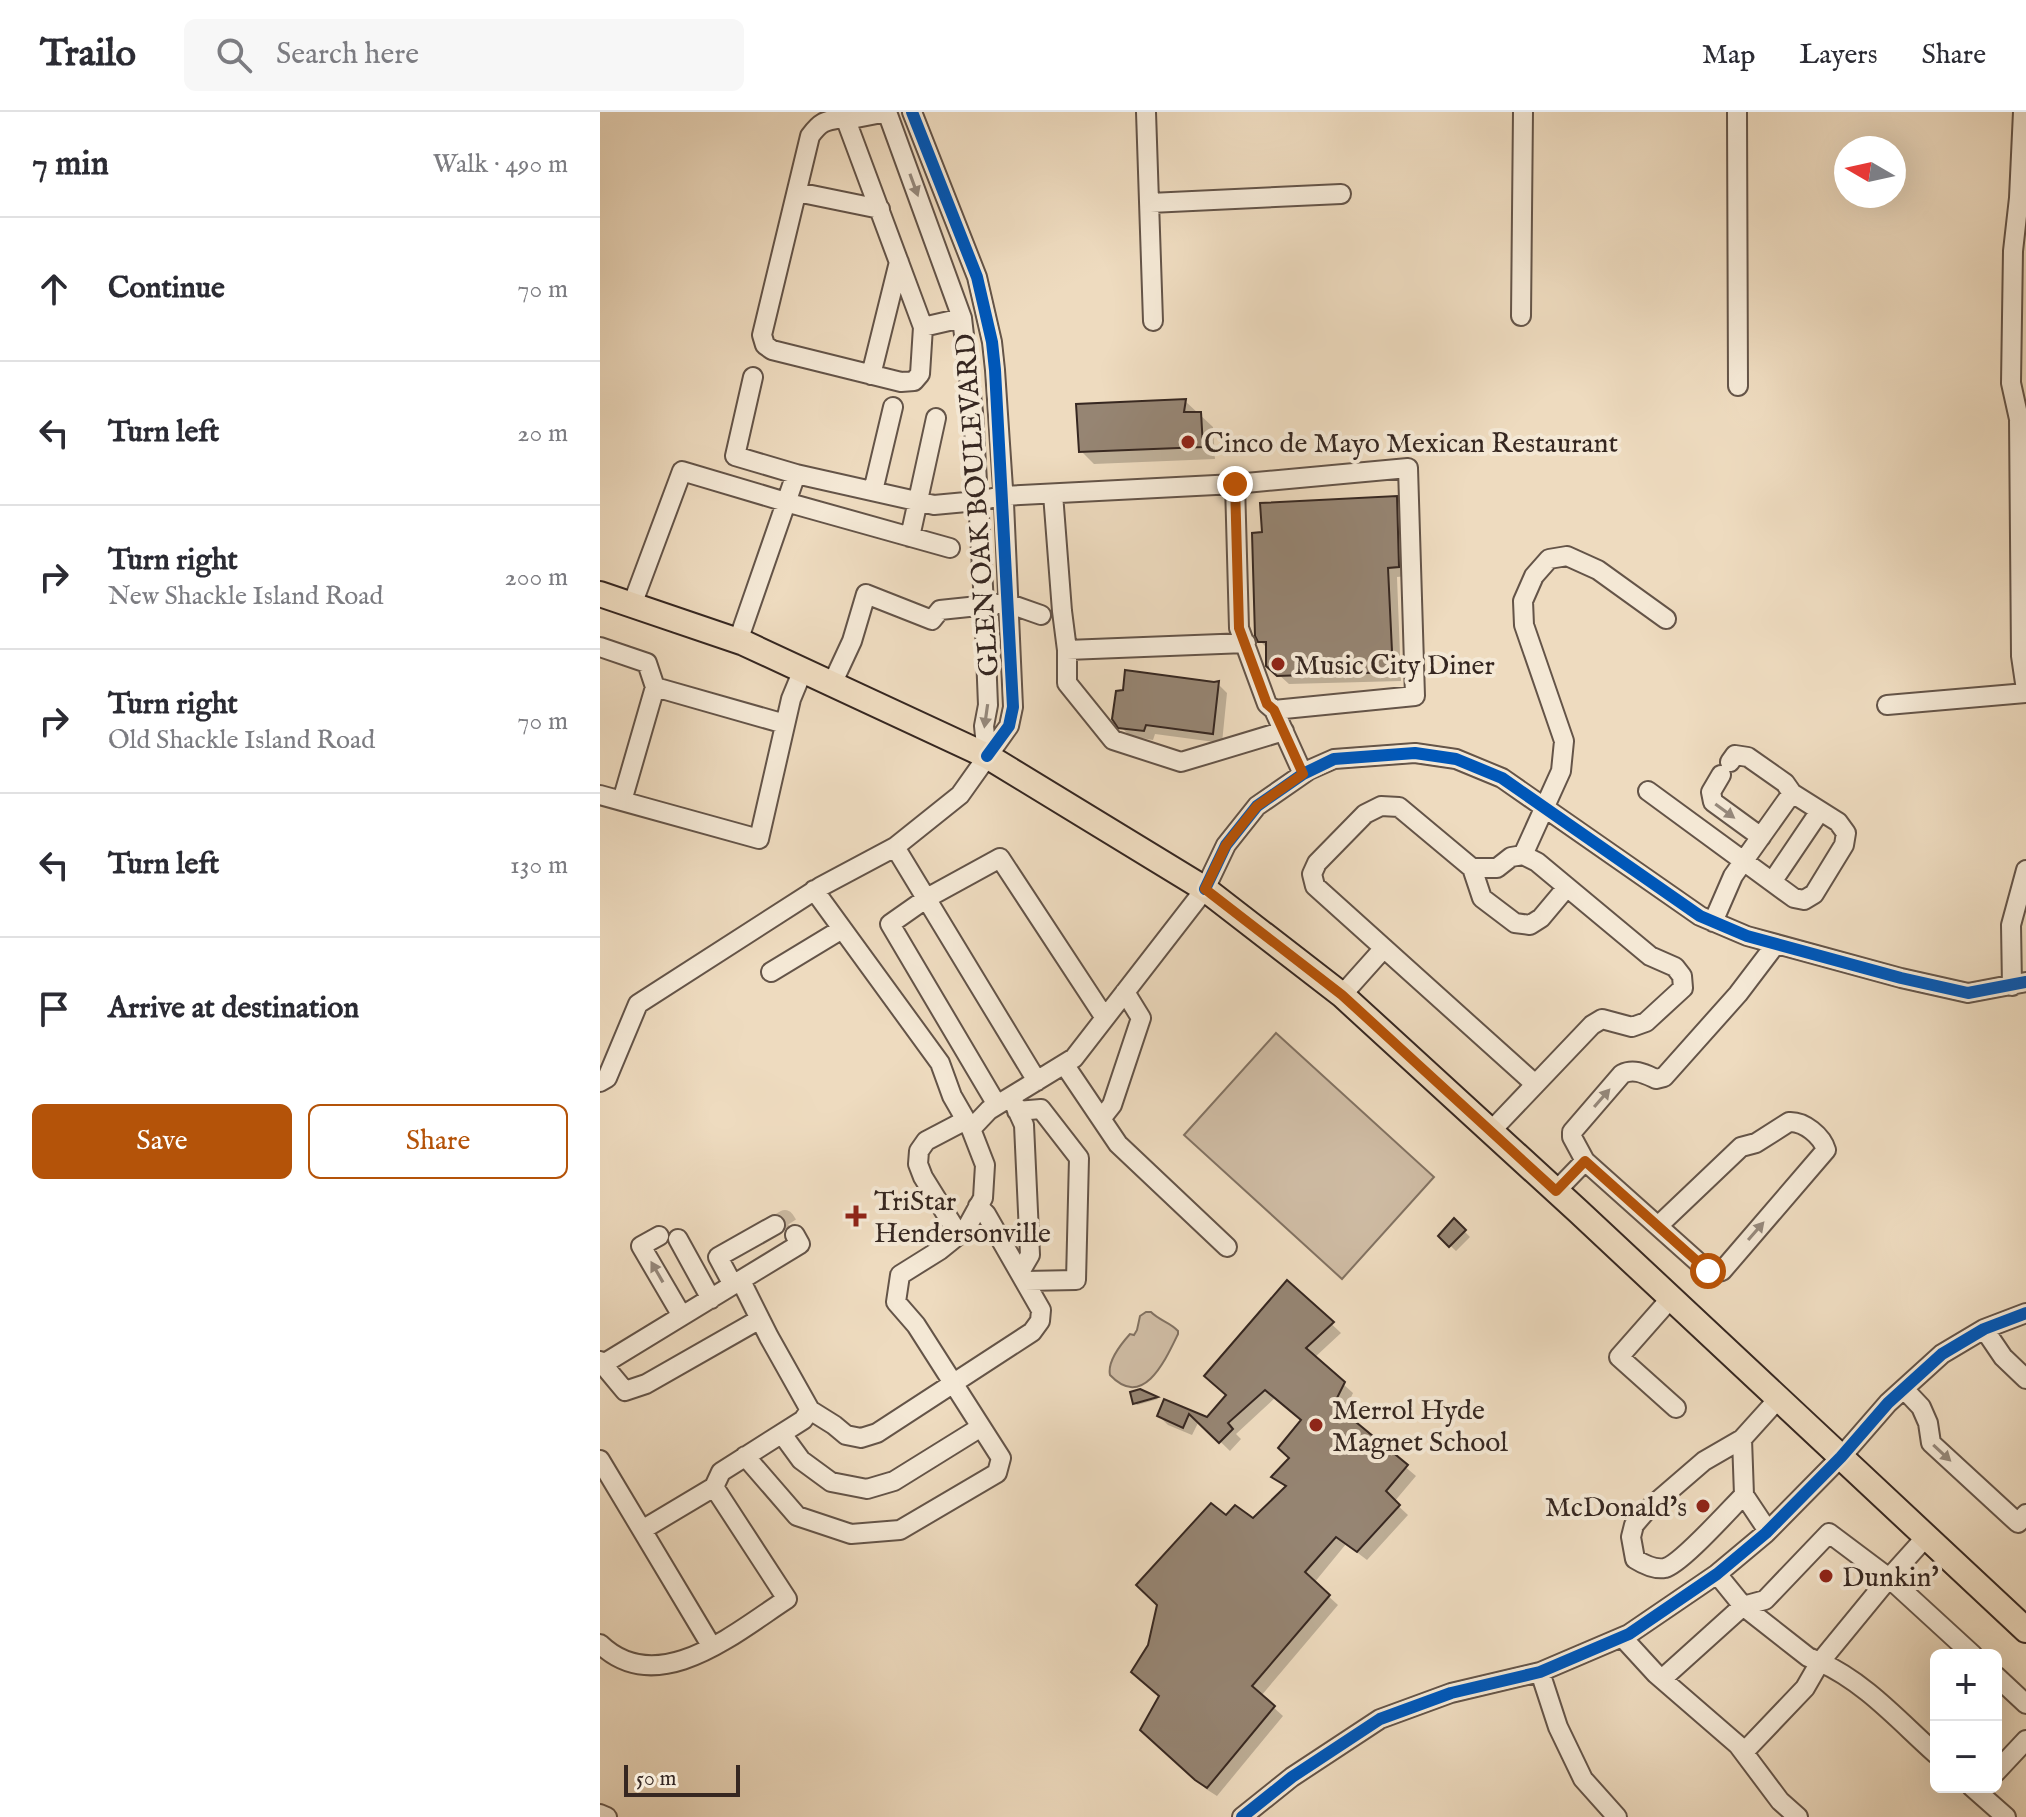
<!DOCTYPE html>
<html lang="en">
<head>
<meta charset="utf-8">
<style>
	:root { --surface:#fff; --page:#f7f7f7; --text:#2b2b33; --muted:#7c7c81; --line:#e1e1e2; --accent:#b45309 }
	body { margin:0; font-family:"IM FELL English",serif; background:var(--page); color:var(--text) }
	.controls { position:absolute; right:24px; bottom:24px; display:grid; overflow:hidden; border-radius:12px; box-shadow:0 8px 32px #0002 }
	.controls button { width:72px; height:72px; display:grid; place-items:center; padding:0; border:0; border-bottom:2px solid var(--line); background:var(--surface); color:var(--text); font:40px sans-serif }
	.compass { position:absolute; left:1234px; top:24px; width:72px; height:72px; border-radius:50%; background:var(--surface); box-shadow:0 8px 32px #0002; rotate:279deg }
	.scale { position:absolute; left:24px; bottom:20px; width:116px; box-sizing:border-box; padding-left:8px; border:4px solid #362721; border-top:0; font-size:22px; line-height:28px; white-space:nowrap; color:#362721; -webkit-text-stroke:6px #f4e8d5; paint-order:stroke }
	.stop { position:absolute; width:24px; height:24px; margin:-18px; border:6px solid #b45309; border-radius:50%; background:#fff }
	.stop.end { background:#b45309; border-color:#fff; box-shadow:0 2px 8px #0008 }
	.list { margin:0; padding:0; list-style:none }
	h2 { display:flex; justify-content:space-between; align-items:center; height:104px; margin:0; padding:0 32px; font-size:34px }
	h2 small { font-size:26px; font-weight:400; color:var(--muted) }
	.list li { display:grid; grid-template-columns:52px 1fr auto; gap:24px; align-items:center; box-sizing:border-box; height:144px; padding:0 32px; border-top:2px solid var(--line) }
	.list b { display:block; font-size:30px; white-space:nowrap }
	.list p { margin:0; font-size:26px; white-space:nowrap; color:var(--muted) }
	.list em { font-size:26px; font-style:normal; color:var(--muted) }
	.actions { display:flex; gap:16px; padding:24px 32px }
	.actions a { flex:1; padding:18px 0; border:2px solid var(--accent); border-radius:12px; text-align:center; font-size:28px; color:var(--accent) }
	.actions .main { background:var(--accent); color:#fff }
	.icon { flex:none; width:44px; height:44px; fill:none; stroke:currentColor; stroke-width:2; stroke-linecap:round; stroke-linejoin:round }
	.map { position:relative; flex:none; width:1426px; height:1705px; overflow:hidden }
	header { display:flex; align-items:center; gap:48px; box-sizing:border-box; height:112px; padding:0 40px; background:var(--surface); border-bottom:2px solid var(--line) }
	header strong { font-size:38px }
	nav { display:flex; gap:44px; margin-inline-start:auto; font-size:28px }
	.search { width:560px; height:72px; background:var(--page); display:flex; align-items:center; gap:20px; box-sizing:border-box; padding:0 28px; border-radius:12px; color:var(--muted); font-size:30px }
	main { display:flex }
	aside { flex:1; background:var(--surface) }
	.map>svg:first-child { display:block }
	.green { fill:#cfbca4; stroke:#827262; stroke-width:2 }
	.shadow { fill:#0003 }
	.building { fill:#968573; stroke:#362721; stroke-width:2 }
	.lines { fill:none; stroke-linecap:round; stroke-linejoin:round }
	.minor-tunnel { stroke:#c9b79f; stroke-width:18; stroke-dasharray:18 9; stroke-linecap:butt }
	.minor-casing { stroke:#645448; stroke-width:22 }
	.major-casing { stroke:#362721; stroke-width:28 }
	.minor { stroke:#f4e8d5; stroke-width:18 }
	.major { stroke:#eedbbf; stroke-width:24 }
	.cycleway-casing { stroke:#f4e8d5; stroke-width:17 }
	.cycleway { stroke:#0057b8; stroke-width:12 }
	.oneway { fill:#95887b }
	.route { stroke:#b45309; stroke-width:10 }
	.poi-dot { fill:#8f2418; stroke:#f4e8d5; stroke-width:3 }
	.labels { text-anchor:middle; stroke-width:8; stroke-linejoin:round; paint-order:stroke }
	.poi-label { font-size:28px; fill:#362721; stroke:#f4e8d5; text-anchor:start }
	.street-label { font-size:28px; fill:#362721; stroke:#f4e8d5 }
</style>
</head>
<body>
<header>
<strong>Trailo</strong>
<div class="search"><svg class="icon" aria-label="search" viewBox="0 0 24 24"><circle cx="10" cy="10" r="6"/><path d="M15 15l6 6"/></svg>Search here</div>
<nav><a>Map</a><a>Layers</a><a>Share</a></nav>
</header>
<main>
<aside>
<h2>7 min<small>Walk · 490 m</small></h2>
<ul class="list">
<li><svg class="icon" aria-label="ahead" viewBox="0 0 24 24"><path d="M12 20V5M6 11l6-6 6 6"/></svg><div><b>Continue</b></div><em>70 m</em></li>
<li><svg class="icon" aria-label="left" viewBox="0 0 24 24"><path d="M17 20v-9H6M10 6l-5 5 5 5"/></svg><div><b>Turn left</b></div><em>20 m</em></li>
<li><svg class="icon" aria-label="right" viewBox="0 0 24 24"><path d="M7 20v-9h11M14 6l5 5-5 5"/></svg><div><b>Turn right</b><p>New Shackle Island Road</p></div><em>200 m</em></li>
<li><svg class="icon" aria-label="right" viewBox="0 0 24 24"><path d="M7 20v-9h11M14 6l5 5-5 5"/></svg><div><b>Turn right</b><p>Old Shackle Island Road</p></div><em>70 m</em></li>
<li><svg class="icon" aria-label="left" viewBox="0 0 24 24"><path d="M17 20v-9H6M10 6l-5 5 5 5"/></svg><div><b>Turn left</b></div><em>130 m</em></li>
<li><svg class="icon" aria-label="arrive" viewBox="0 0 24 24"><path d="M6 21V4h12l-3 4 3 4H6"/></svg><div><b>Arrive at destination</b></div></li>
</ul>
<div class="actions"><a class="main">Save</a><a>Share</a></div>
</aside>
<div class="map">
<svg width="1426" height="1705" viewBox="0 0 1426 1705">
	<rect width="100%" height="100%" fill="#eedbbf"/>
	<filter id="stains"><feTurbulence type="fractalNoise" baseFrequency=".0025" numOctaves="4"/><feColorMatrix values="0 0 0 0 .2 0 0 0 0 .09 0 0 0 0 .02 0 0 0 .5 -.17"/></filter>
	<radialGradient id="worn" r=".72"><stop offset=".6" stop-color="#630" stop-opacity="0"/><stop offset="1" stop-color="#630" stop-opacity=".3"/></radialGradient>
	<path class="green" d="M676,921L834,1065L742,1167L584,1023Z
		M551,1200C560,1209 570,1210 578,1219V1222C565,1249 543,1298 510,1263C507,1249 521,1232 530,1222L534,1223L537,1218L540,1204L546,1200Z"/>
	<path class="shadow" d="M585,289L613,315L615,347L494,352L481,339Z
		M796,387L806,396L808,464L797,465L801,569L689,572L668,553V537L660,529Z
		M618,572L627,581L622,631L555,622L553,628L530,624L520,614Z
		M854,1109L870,1125L856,1139L840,1124Z
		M688,1171L741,1221L714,1246L753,1281L743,1302L816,1364L794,1390L808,1403L767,1448L746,1432L714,1471L738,1493L661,1584L683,1604L617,1684L606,1677L551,1627L561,1585L626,1405L653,1408L687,1376L674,1365L691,1347L703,1309L676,1285L636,1322L641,1327L630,1339L599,1309L592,1323L568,1313L559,1304L565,1290L608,1308L628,1284Z
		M540,1279L557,1286L558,1287L537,1293L535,1291Z"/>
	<path class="building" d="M586,287L584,300H601L603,335L479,340L476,292Z
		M797,384L799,455L788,456L793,560L677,564L666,554V530H658L655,524L652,421L662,420L660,391Z
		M525,558L614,570L619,569L613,622L546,613L544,619L518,616L512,607L516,579L523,578Z
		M854,1106L866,1118L849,1135L838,1124Z
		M687,1168L734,1210L706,1236L745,1270L734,1292L808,1353L786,1379L800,1393L757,1440L736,1425L705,1460L730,1483L652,1574L675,1594L607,1676L595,1668L540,1618L559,1584L531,1560L548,1533L557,1493L536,1473L611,1391L626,1403L635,1393L653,1406L686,1374L671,1365L689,1346L678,1336L701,1308L665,1278L628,1311L633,1317L619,1331L589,1302L583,1316L557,1304L564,1287L607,1305L626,1283L604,1264Z
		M540,1277L558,1285L533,1292L530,1280Z"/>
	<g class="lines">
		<path class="minor-tunnel" d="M175,1113L185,1107L195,1123"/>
		<defs>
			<path id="minor" d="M287,0L362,206L373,300L384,492L388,593L384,614L387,644
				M287,0L246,8L242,6C225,9 221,9 210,24L162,223L165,233L172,238L301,270L314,269L320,262L323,215L362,206
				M546,0L553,209
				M1137,0L1138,274
				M1423,0L1419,86L1413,139L1411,271L1419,307L1421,544L1426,578
				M246,8L323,215
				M197,80L280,97
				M550,91L741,82
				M921,204L923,0
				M271,263L299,150
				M153,265L135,344L196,362
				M635,372L808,356L815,584L674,598
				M273,379L293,295
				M453,382L462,499L467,538V571L513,628L581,650L684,619
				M310,425L336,306
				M32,493L82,359L186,390L350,436
				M138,529L196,362L334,393L377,389L403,384L635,372L639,516L667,592L674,598L703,662
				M0,535L47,551L55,575L185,612
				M467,538L646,531
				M232,572L252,529L266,482L332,508L340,498L407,491L441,503
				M1287,593L1426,581
				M1121,663L1111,680L1113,690L1161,725
				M1048,679L1194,786L1204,788L1214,782L1244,733L1246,721L1238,710L1192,681L1185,671L1148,645L1135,643L1130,650
				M0,683L159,727L191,587L203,558
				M22,689L55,575
				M295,735L437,969
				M923,743L961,659L964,629L924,513L923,489L934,464L949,447L967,444L998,458L1066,507
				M872,756L882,786L915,811L930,813L941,806L967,775
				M1172,770L1220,699
				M214,778L340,951L352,984L371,1017
				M1113,810L1133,764L1192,681
				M171,860L242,817
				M1412,874L1411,813L1426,758
				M742,883L784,836
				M464,952L518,1032L627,1135
				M0,970L7,966L38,892L220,775L295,735L360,683L409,614L413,595L404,391L395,258L392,230L377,165L312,0
				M414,991L424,1013L430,1143L420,1160
				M397,993L290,812L327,786L400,746L505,906
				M417,999L441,997L479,1046L476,1168L425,1169
				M501,1007L512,993L541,906L525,880
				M891,1019L992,913L1002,907L1032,915L1046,910L1083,876L1082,864L1075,855L1050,844L937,750L923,743L911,745L897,756H872L799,695L781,694L765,702L717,751L712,762L715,774L935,972
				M956,1079L985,1049
				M1058,1114L1141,1035L1156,1031L1189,1010C1204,1009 1222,1024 1226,1038L1122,1159L1114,1161L1108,1159L985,1049L972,1025V1020L1022,962C1034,956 1045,962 1056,967L1064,965L1138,882L1176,832
				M359,1123L323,1065L318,1052L319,1039L326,1029L366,1008
				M59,1124L41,1134L82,1204
				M78,1127L111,1187
				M141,1169L169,1225L210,1298L234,1313L246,1323L261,1326L277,1321L432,1220L440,1209L441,1198L386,1102L378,1094
				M133,1173L118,1145L175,1113
				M1071,1186L1019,1245L1076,1296
				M1384,1217L1403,1245L1426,1267
				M0,1249L25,1279L46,1272L160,1207
				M0,1254L200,1132L195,1123
				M1304,1277L1321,1295L1328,1311L1331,1331L1418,1411L1426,1402
				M182,1322L201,1348L231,1370L267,1377L294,1369L381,1315
				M1142,1327L1144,1383L1168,1419
				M145,1344L197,1404L251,1422L300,1418L397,1361L401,1346L316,1213L296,1190L300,1163L340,1138L366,1117L383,1086L385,1053L371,1017L389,998L474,946L605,777L626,733L657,694L709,658L734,647L815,641L856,647L902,666L1100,804L1147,824L1301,866L1368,881L1426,870
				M0,1348L112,1535
				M1144,1383C1129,1398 1081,1452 1065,1456C1054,1458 1043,1452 1035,1447L1031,1425L1034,1413L1046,1399L1104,1349L1142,1327L1179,1286
				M42,1418L114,1375L121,1360L203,1308L210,1298
				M1325,1426L1289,1466L1373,1543
				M1117,1462L1143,1494L1208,1545L1220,1550L1205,1576L1144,1640
				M1023,1526L1056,1562L1138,1633L1180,1689L1198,1705
				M0,1532C58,1588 136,1520 187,1487L114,1375
				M940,1560L958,1615L983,1667L1017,1705
				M1396,1564L1426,1592
				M1062,1567L1143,1494L1165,1488L1229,1421L1289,1466L1220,1550C1265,1570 1300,1610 1336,1642
				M1396,1660L1426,1628
				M1372,1675L1406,1705
				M0,1702L7,1705
				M642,1705L692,1665L780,1607L851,1581L940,1560L1029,1522L1117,1462L1166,1421L1241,1345L1288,1291L1342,1242L1384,1217L1426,1201"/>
			<path id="major" d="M0,482L144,531L387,644L605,777L742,883L978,1099L1426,1518"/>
		</defs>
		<use href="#minor" class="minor-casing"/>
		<use href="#major" class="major-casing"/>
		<use href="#minor" class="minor"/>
		<use href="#major" class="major"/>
		<defs>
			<path id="cycleway" d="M312,0L377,165L392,230L395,258L413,595L409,614L387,644
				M605,777L626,733L657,694L703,662L734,647L815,641L856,647L902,666L1100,804L1147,824L1301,866L1368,881L1426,870
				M642,1705L692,1665L780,1607L851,1581L940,1560L1029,1522L1117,1462L1166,1421L1241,1345L1288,1291L1342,1242L1384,1217L1426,1201"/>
		</defs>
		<use href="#cycleway" class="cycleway-casing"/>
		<use href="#cycleway" class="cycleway"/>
	</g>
	<defs><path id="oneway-solid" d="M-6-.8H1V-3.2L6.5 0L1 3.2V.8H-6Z" transform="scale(2)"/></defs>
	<g class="oneway">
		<use href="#oneway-solid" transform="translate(314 73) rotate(70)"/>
		<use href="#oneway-solid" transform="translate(386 604) rotate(98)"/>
		<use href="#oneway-solid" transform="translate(1125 699) rotate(36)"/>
		<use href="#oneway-solid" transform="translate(1002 986) rotate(-49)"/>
		<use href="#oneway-solid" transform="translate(1156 1119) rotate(-49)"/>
		<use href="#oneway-solid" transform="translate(57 1160) rotate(-120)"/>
		<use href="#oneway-solid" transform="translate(1342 1341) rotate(43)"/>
	</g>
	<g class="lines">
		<path class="route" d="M635,372L639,516L667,592L674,598L703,662L657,694L626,733L605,777L742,883L956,1079L985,1049L1108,1159"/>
	</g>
	<g class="poi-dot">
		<circle cx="588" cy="330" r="8"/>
		<circle cx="678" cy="552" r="8"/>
		<path d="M252 1092h8v8h8v8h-8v8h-8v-8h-8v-8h8z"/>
		<circle cx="716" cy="1313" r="8"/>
		<circle cx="1103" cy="1394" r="8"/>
		<circle cx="1226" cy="1464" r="8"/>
	</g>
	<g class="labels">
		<g class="poi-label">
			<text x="604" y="340">Cinco de Mayo Mexican Restaurant</text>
			<text x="694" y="562">Music City Diner</text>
			<text x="274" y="1098">TriStar<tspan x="274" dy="32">Hendersonville</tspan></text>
			<text x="732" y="1307">Merrol Hyde<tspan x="732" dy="32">Magnet School</tspan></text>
			<text x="1087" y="1404" text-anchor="end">McDonald's</text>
			<text x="1242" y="1474">Dunkin'</text>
		</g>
		<g class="street-label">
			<text transform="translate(376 393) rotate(-94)" y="10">GLEN OAK BOULEVARD</text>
		</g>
	</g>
	<rect width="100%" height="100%" filter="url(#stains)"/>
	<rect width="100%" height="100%" fill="url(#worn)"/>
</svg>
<div class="controls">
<button>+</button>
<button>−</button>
</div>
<svg class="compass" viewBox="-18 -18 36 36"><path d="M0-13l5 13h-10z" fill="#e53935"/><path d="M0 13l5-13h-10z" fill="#7c7c81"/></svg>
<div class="scale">50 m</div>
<div class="stop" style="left:1108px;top:1159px"></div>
<div class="stop end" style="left:635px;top:372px"></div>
</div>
</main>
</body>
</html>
